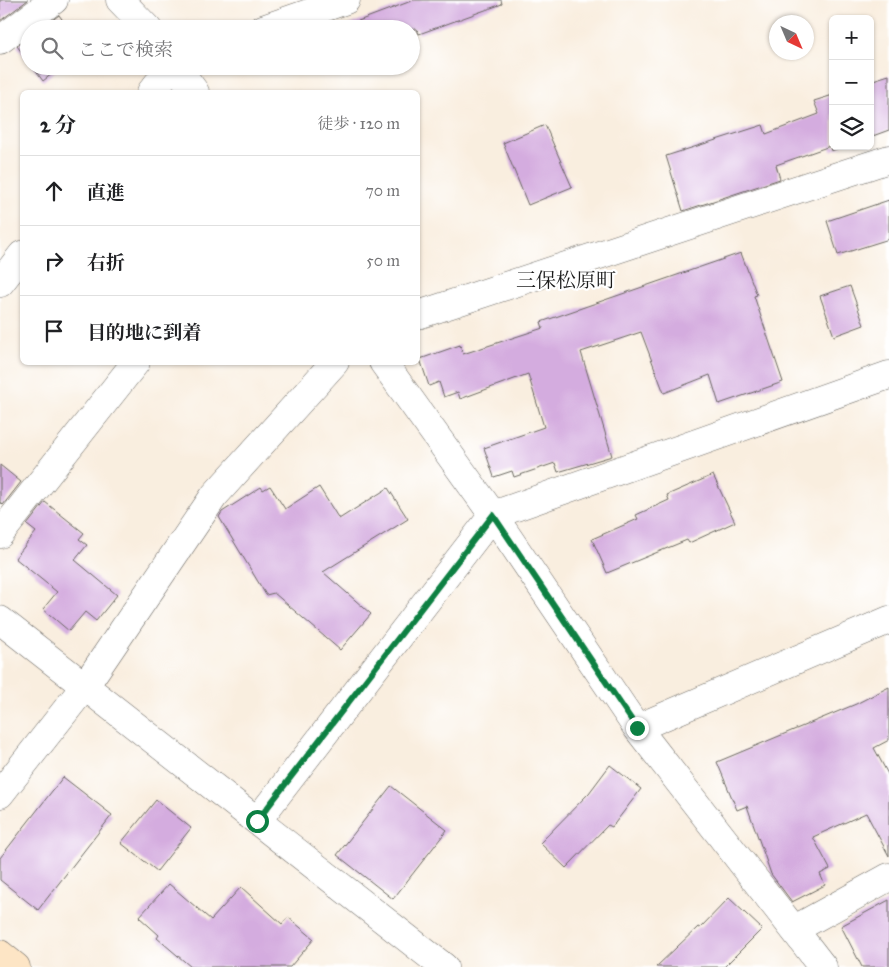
<!DOCTYPE html>
<html lang="ja">
<head>
<meta charset="utf-8">
<style>
	:root { --surface:#fff; --page:#f6f6f6; --text:#202124; --muted:#757577; --line:#e0e0e0 }
	body { margin:0; font-family:"IM FELL Great Primer","Noto Serif JP",serif; background:var(--page); color:var(--text) }
	.controls { position:absolute; right:15px; top:15px; display:grid; overflow:hidden; border-radius:8px; box-shadow:0 1px 4px #0004 }
	.controls button { width:45px; height:45px; display:grid; place-items:center; padding:0; border:0; border-bottom:1px solid var(--line); background:var(--surface); color:var(--text); font:25px sans-serif }
	.compass { position:absolute; left:769px; top:15px; width:45px; height:45px; border-radius:50%; background:var(--surface); box-shadow:0 1px 4px #0004; rotate:136deg }
	.stop { position:absolute; width:15px; height:15px; margin:-11px; border:4px solid #0b8043; border-radius:50%; background:#fff }
	.stop.end { background:#0b8043; border-color:#fff; box-shadow:0 1px 5px #0008 }
	.list { margin:0; padding:0; list-style:none }
	h2 { display:flex; justify-content:space-between; align-items:center; height:65px; margin:0; padding:0 20px; font-size:21px }
	h2 small { font-size:16px; font-weight:400; color:var(--muted) }
	.list li { display:grid; grid-template-columns:32px 1fr auto; gap:15px; align-items:center; box-sizing:border-box; height:70px; padding:0 20px; border-top:1px solid var(--line) }
	.list b { display:block; font-size:19px; white-space:nowrap }
	.list em { font-size:16px; font-style:normal; color:var(--muted) }
	.icon { flex:none; width:28px; height:28px; fill:none; stroke:currentColor; stroke-width:2; stroke-linecap:round; stroke-linejoin:round }
	.map { position:relative; flex:none; width:889px; height:967px; overflow:hidden }
	.search { position:absolute; background:var(--surface); box-shadow:0 1px 4px #0004; left:20px; top:20px; width:400px; height:55px; display:flex; align-items:center; gap:12px; box-sizing:border-box; padding:0 18px; border-radius:28px; color:var(--muted); font-size:19px }
	.panel { position:absolute; background:var(--surface); box-shadow:0 1px 4px #0004; left:20px; top:90px; width:400px; height:275px; border-radius:8px }
	.map>svg:first-child { display:block }
	.building { fill:#d4acdf }
	.lines { fill:none; stroke-linecap:round; stroke-linejoin:round }
	.street-casing { stroke:#696660; stroke-width:29 }
	.secondary-casing { stroke:#696660; stroke-width:29 }
	.street { stroke:#fff; stroke-width:28 }
	.secondary { stroke:#fde5c5; stroke-width:28 }
	.route { stroke:#0b8043; stroke-width:6 }
	.labels { text-anchor:middle; stroke-width:4.5; stroke-linejoin:round; paint-order:stroke }
	.quarter-label { font-size:20px; fill:#1c1c1c; stroke:#fff }
</style>
</head>
<body>
<div class="map">
<svg width="889" height="967" viewBox="0 0 889 967">
	<rect width="100%" height="100%" fill="#fff"/>
	<filter id="ink" filterUnits="userSpaceOnUse"><feTurbulence type="fractalNoise" baseFrequency=".02" numOctaves="2"/><feDisplacementMap in="SourceGraphic" scale="10" xChannelSelector="R" yChannelSelector="G"/><feConvolveMatrix kernelMatrix="1 2 1 2 8 2 1 2 1" color-interpolation-filters="sRGB"/></filter>
	<filter id="wash" filterUnits="userSpaceOnUse"><feTurbulence type="fractalNoise" baseFrequency=".0096" numOctaves="4" result="noise"/><feDisplacementMap in="SourceGraphic" scale="20" xChannelSelector="R" yChannelSelector="G"/><feGaussianBlur stdDeviation="1.12" result="paint"/><feColorMatrix in="noise" values="0 0 0 0 0 0 0 0 0 0 0 0 0 0 0 0 0 1.4 0 .05"/><feComposite in="paint" operator="in"/></filter>
	<g filter="url(#wash)">
		<rect width="100%" height="100%" fill="#f9eedf"/>
		<g id="blocks">
			<path class="building" d="M0,0H28L0,21Z
				M414,0H501L502,4L419,34L417,29H346L345,26Z
				M59,15L69,29H41Z
				M29,38V62L17,46Z
				M32,66H62L43,81Z
				M889,75V130L870,137V81Z
				M833,95V146H844L831,151L830,146L776,165L780,179L683,211L666,156L763,125L766,134L819,114L814,101Z
				M545,125L572,187L528,205L503,143Z
				M889,200V239L838,255L827,221Z
				M741,253L757,295L754,296L783,382L719,404L710,375L664,393L641,332L581,352L612,456L558,472L555,463L514,477L512,471L494,477L484,448L544,427L528,374L460,399L458,392L444,397L439,382L429,386L420,359L460,345L463,354L543,328L541,322Z
				M850,286L864,325L834,336L820,296Z
				M0,465L21,482L3,505L0,502Z
				M713,475L735,522L689,543L687,540L607,573L592,539L638,519L636,515L669,500L667,495Z
				M270,486L285,509L319,487L339,519L388,488L408,519L323,572L371,614L340,650L274,593L266,595L219,517L222,512L261,487L263,490Z
				M45,502L84,533L79,539L87,545L75,560L117,595L96,621L85,612L69,631L43,609L57,592L15,558L36,532L27,525Z
				M889,687V740L874,748L889,776V856L866,813L813,837L830,869L820,874L825,885L792,902L771,874L747,806L737,810L717,762L856,704Z
				M610,765L641,789L612,827L608,825L566,868L540,843L589,793Z
				M63,777L112,815L38,910L0,880V858Z
				M391,786L447,830L393,899L337,855Z
				M156,800L191,828L157,871L121,843Z
				M169,884L211,920L241,887L282,924L288,917L314,939L290,967H191L157,938L159,935L139,917Z
				M729,898L762,929L724,967H656L698,927L700,928Z
				M889,900V967H862L841,926Z"/>
		</g>
	</g>
	<g filter="url(#ink)">
		<use href="#blocks" fill-opacity="0" stroke="#696660" stroke-width="1"/>
		<g class="lines">
			<defs>
				<path id="street" d="M120,0L148,29
					M263,29L346,0
					M0,40L54,0
					M176,66L195,92
					M151,92L172,66
					M0,283L22,255
					M418,315L889,159
					M383,362L493,515L637,728L823,967
					M0,534L136,362
					M0,620L444,967
					M637,728L889,620
					M0,794L85,686L214,496L335,362
					M257,821L493,515L889,375
					M795,929L889,877"/>
				<path id="secondary" d="M0,954L16,967"/>
			</defs>
			<use href="#street" class="street-casing"/>
			<use href="#secondary" class="secondary-casing"/>
			<use href="#street" class="street"/>
			<use href="#secondary" class="secondary"/>
		</g>
	</g>
	<g class="lines" filter="url(#ink)">
		<path class="route" d="M257,821L493,515L637,728"/>
	</g>
	<g class="labels">
		<g class="quarter-label">
			<text x="566" y="287">三保松原町</text>
		</g>
	</g>
</svg>
<div class="controls">
<button>+</button>
<button>−</button>
<button><svg class="icon" aria-label="layers" viewBox="0 0 24 24"><path d="M12 4l9 5-9 5-9-5zM3 14l9 5 9-5"/></svg></button>
</div>
<svg class="compass" viewBox="-18 -18 36 36"><path d="M0-13l5 13h-10z" fill="#e53935"/><path d="M0 13l5-13h-10z" fill="#757577"/></svg>
<div class="stop" style="left:257px;top:821px"></div>
<div class="stop end" style="left:637px;top:728px"></div>
<div class="search"><svg class="icon" aria-label="search" viewBox="0 0 24 24"><circle cx="10" cy="10" r="6"/><path d="M15 15l6 6"/></svg>ここで検索</div>
<section class="panel">
<h2>2 分<small>徒歩 · 120 m</small></h2>
<ul class="list">
<li><svg class="icon" aria-label="ahead" viewBox="0 0 24 24"><path d="M12 20V5M6 11l6-6 6 6"/></svg><div><b>直進</b></div><em>70 m</em></li>
<li><svg class="icon" aria-label="right" viewBox="0 0 24 24"><path d="M7 20v-9h11M14 6l5 5-5 5"/></svg><div><b>右折</b></div><em>50 m</em></li>
<li><svg class="icon" aria-label="arrive" viewBox="0 0 24 24"><path d="M6 21V4h12l-3 4 3 4H6"/></svg><div><b>目的地に到着</b></div></li>
</ul>
</section>
</div>
</body>
</html>
